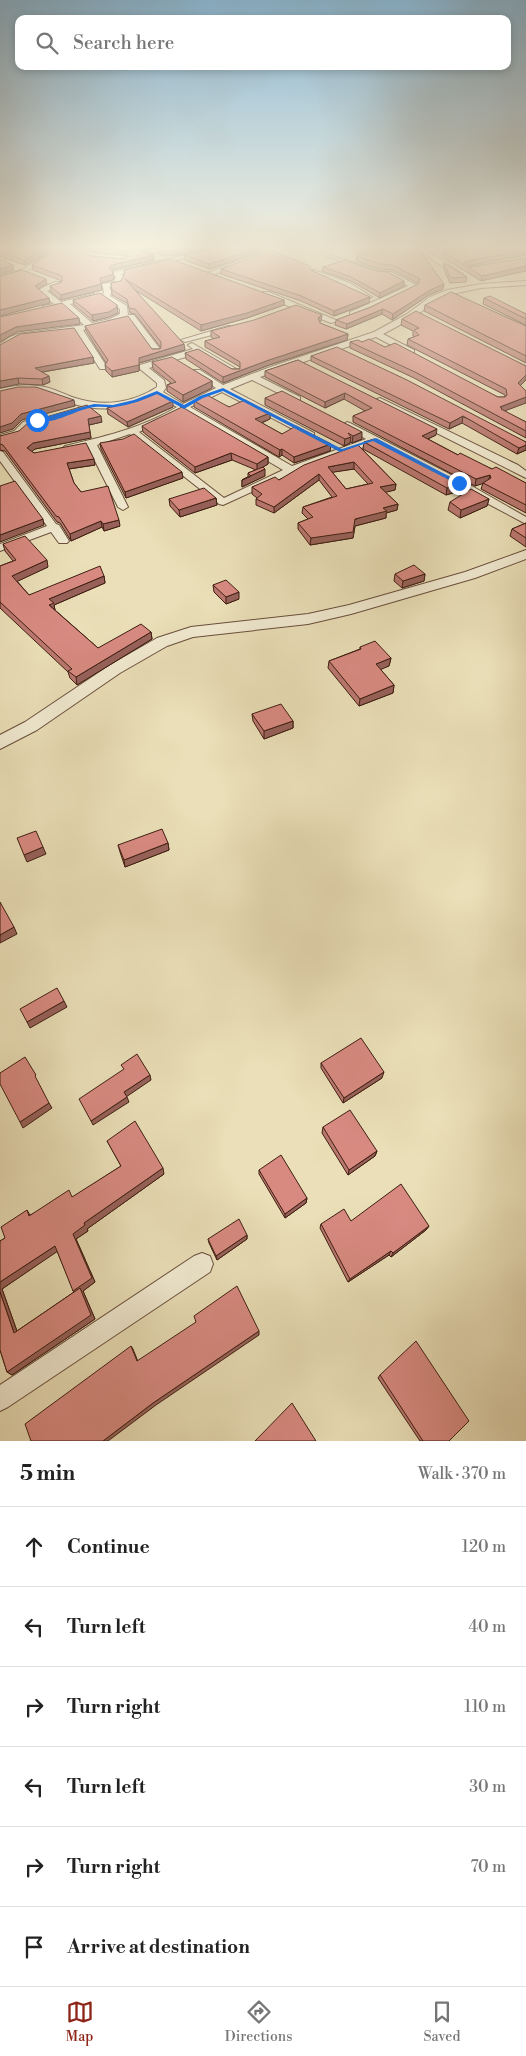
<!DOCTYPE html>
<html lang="en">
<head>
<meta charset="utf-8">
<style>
	:root { --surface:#fff; --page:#f2f2f2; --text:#222; --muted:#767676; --line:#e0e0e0; --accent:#8f2418 }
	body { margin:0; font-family:"Libre Bodoni",serif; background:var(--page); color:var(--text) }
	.stop { position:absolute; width:15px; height:15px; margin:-11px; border:4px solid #1a73e8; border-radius:50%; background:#fff }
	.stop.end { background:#1a73e8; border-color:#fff; box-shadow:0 1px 5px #0008 }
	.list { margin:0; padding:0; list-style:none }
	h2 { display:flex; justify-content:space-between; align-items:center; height:65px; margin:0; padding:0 20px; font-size:21px }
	h2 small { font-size:16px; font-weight:400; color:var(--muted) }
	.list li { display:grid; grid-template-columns:32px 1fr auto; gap:15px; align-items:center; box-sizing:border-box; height:80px; padding:0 20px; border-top:1px solid var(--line) }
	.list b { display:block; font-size:19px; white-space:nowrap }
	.list em { font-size:16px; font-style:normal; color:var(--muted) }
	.icon { flex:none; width:28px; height:28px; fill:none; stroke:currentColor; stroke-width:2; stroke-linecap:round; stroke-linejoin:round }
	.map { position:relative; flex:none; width:526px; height:1441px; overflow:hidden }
	.search { position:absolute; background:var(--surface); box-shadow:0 2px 8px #0003; left:15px; right:15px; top:15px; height:55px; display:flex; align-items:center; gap:12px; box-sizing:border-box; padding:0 18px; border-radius:10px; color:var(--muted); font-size:19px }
	.sheet { height:545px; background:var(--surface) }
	nav { display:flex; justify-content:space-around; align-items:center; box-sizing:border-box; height:70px; border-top:1px solid var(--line); background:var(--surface); font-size:14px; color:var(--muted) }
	nav a { display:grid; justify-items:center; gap:2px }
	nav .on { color:var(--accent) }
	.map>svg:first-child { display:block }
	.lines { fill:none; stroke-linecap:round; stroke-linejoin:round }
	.minor-casing { stroke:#694e3b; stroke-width:2 }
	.tertiary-casing { stroke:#694e3b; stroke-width:2 }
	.minor { fill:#f1ead1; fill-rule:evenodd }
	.tertiary { fill:#f1ead1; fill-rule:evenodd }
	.wall { fill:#ba776f; stroke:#3e1e11; fill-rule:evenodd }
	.shaded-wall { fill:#97615a; stroke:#3e1e11 }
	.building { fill:#d88a81; stroke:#3e1e11; fill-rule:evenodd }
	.route { fill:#1a73e8 }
</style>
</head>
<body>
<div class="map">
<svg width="526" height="1441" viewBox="0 0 526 1441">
	<rect width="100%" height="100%" fill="#eadfb8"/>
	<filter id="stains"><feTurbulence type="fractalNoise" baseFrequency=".004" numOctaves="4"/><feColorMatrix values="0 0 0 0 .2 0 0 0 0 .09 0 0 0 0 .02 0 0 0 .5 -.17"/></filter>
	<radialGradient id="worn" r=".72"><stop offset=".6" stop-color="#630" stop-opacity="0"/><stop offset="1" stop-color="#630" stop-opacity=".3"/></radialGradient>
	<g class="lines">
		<defs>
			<path id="minor" d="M215,248H226L121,274L124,277L120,285L109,287L112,292L110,296L127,306L128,315H134L160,349V353H154L129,319L83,330L107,367L106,369H100L76,332L21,338L0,351V344L10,337L18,334L84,325L63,306L43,310V306L54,304L39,293V289L55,282H61V286L47,291L61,302L94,294V298L70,304L92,323L110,319L120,314V309L102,297L104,292L102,284L114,282L116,277L111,273L113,272Z
				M416,248H423L463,274L456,276Z
				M321,252L380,271L391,272L418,286L356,316H350V312L408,286L388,275L377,274L321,254Z
				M45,256L50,257L25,272L0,280V276L21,270Z
				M238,261L241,263L240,264L211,276L204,274Z
				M314,270L350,283L372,297L365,299L344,287L312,273L310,272Z
				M526,281V285L481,288L452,294L436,301L413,318L383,334L414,350V354H408L376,337L260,377L300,397V401H294L252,380L230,389L314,433V437H308L222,392L190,407L292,466L366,439L342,425L347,422L350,423L463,481L526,517V524L374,443L328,461L295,472L223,505L219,504L130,434L97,445L128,507L123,510L118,507L88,447L68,451L63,448L65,446C103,437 142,428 177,407L157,396C129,411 96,412 67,402C58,398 48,392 38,391C26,389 12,392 0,395V389C12,386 26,384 39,386C52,387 63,394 75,398C103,407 133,403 157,387V383L140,369V365L193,349L188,345L192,343L240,371L233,373L199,353L149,368L164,380L166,388L163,392L183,404L216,388L194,374V370H200L223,385L270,367L374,332L407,314L430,297L447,290L481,284ZM183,411L283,470L224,498L139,432Z
				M263,292H269L338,321L331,323L263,296Z
				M228,326H231V330L185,342L181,340Z
				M380,398L518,465L526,471V478L377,403V399Z
				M43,417L48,420L46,422L29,426L20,435L0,441V435L14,431L23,422Z
				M0,451L3,452L56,524L59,525L69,541L67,543H59L51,532L0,551V544L47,526L0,461Z
				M202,1253L210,1256L213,1264L210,1272L8,1407L0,1411V1385L194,1256Z"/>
			<path id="tertiary" d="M526,550V559L475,578L351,614L308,624L193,637L167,646L120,673L37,730L0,749V735L25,722L110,665L157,638L191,627L308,614L349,605L465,572Z"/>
		</defs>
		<use href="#minor" class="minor-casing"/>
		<use href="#tertiary" class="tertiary-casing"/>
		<use href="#minor" class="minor"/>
		<use href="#tertiary" class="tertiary"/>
	</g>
	<path class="wall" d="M59,248L25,265L0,257V250Z
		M78,248H128L154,255V260L112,270V271L114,278L113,280L101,283L102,290L61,300L51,292L50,286L62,282V281L33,270L32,265L91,256L124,259L126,257L125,256L95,253Z
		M131,248H211L185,254L165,256Z
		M345,248H418L443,289L429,295L392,320L382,314L346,329L335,325L336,320L371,307L419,284L392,270L380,269L356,261L357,256L363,255Z
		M526,248V255L468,266L470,267L526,258L481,281L442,257L443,252Z
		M234,250L261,252L209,269L185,260V255Z
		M444,263L467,277L466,282L450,283L443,268Z
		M323,267L404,281V286L380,298L351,281L322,271Z
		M221,269L311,270L369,303L334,316L301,301L221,274Z
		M124,270L284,300V305L247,318L201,331L135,290L185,350L139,363V371L112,377L106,371L105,365L106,363L86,331L85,326L152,349H160L161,348L135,314L130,313L128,304L112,295L111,283L121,281L125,274Z
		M484,298L526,314V325L483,304Z
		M73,300L118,313L109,317L93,321L74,305Z
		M425,305L526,326V363L424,311Z
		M402,319L526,366V380L520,385L504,411L526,422V438L414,378L350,348V342H362L498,397H505V395L407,345L408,339L414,337L413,336V331L401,325Z
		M321,321L319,322L320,323L348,334L347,340L269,365L223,383L186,359L185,353L232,369H240V367L205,347V341L214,339L211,337V331Z
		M0,345L93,357L94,363L43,372L50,382L43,385L19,384Z
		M311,356L526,442V450L517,454L462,423L449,429L311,361Z
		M298,360L436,435L428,439L458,455L526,483V513L481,489L483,483L475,486L353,422V416L365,411L344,399L325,408L265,377V371Z
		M152,362L212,381V388L183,402L167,391V385L171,383L153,369Z
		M265,398L362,439L352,443L351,442L350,443L344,446L265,405Z
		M194,401L270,413V419L262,423L282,434L331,444L330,451L294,463L282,455L279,457L194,407Z
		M173,407L128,427L108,414L107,408Z
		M102,422L89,425L91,438L35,449L32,451L34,453L95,465L69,469L74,483L81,492L120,526L104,531L102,527L71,541L60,523L57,522L5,451L0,450V436Z
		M142,426L268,457V464L261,468L265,476L242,487V480L248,477V473L256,470L232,460L195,473L143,432Z
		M364,442L459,491L446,495L363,449Z
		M100,443L183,478L126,498L101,449Z
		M358,445L396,484L395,490L385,492L398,504L397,510L386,513V518L355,526L353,538L310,545L298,529V523L308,519L302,513L303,507L332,497L319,480L274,513L256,505V499L257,498L252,494V487L279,480ZM354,469L368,484L346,489L332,472Z
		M216,498L217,505L180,517L170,506L169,499Z
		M489,499L487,506L460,518L448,510L450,502Z
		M526,523V547L510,536L512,529Z
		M3,544L48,567L17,581L29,595L104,576L105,583L54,605L55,610L98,648L151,632L152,639L77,685L70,678L68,672L0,608V566L13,561L5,551Z
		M395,574H425L424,581L402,588L394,581Z
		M213,585L239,599L226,604L214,592Z
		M360,647L391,658L389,666L380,669L394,685L393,693L359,706L328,668L329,661L360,649Z
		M252,714L293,721V728L264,739L253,721Z
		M168,843L169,850L125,867L120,852L118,845Z
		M321,1063L382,1078L343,1103L321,1068Z
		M323,1127L377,1151L375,1156L348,1175L322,1133Z
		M107,1141L164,1174L87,1229L88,1231L76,1239L95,1282L83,1291L95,1319L12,1375L7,1372L0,1350V1241L5,1238L27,1210L30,1215L73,1197L121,1166ZM57,1251L74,1292L17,1331L2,1289Z
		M259,1170L307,1198L306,1203L285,1218L259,1174Z
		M351,1221L429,1226L426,1230L391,1257L389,1255L348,1282L320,1228L321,1224Z
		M247,1235V1239L217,1260L209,1243L208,1239Z
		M380,1375L449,1441H420L378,1378Z"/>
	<path class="shaded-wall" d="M48,248H59L25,265L24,260Z
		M189,248H211L185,254L165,256V251Z
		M259,248H261V252L209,269V264Z
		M435,248H470L435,251Z
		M526,250V255L466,266L465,263L466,261Z
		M154,255V260L112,270L109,273V268L112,265Z
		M13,265L14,270L0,274V269Z
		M526,266V271L481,281L482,276Z
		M113,272L114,278L113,280L100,283V278Z
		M46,279L47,284L36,291L35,286Z
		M404,281V286L380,298V293Z
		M101,284L102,290L61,300V295Z
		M444,284L443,289L429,295L392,320L393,314L430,290Z
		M370,297L369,303L334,316V311Z
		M49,298L50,303L0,316V310Z
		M284,300V305L247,318L201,331V325Z
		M117,305L118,313L109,317L93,321L92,315Z
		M383,309L382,314L346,329L347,324Z
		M322,315L321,321L318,323V318Z
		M79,318L80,324L17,332L0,342V335L16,327Z
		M348,334L347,340L269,365L223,383V377L269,360Z
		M184,344L185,350L139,363V371L112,377V371L139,358Z
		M93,357L94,363L36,373L35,368Z
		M526,375V380L517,389L518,383Z
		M49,376L50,382L43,385L42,379Z
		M18,378L19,384L0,388V381Z
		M212,381V388L183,402V395Z
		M345,393L344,399L325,408V402Z
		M526,397V403L502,412L500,407Z
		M74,400L75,406L22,420L13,429L0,433V427L21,414Z
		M173,401V407L128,427L127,422Z
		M270,413V419L255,425V419Z
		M101,416L102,422L89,425L88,419Z
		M463,416L462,423L449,429L450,423Z
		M437,429L436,435L421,442L422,436Z
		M90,432L91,438L35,449L28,455L27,448L33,443Z
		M362,432V439L352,443L353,436Z
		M351,437L350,443L344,446L345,439Z
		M331,444L330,451L294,463V457Z
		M526,445V450L517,454L519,448Z
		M282,449V455L279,457L280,450Z
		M231,453L232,460L195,473V467Z
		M268,457V464L257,471V464Z
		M94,459L95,465L68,469L67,463Z
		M354,462V469L328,473V467Z
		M265,469V476L242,487V480Z
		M182,472L183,478L126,498L125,492Z
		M319,474V480L274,513V507Z
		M490,475L488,482L475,486L476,479Z
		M396,484L395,490L379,494L380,487Z
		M460,484L459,491L446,495L447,488Z
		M216,498L217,505L180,517L179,510Z
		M489,499L487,506L460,518L461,510Z
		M398,504L397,510L386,513V518L355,526L353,538L310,545L311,538L383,508Z
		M43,519L44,525L0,542V535Z
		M119,520L120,526L104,531L103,524Z
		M101,521L102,527L71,541L70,534Z
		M47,560L48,567L14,583L12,576Z
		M425,574L424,581L402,588L403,581Z
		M104,576L105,583L54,605L55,610L49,605V599Z
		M239,592V599L226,604V597Z
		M151,632L152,639L77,685L76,677Z
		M391,658L389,666L375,672L376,664Z
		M394,685L393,693L359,706L360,699Z
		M293,721V728L264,739V731Z
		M168,843L169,850L125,867L124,860Z
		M43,847L46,854L27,862L24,855Z
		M14,927L17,934L0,943V935Z
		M64,1001L67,1007L30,1028L27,1022Z
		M384,1072L382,1078L343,1103L344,1098Z
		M150,1075L151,1080L126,1097L124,1092Z
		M127,1097L129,1102L93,1125L91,1121Z
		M49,1103L52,1108L23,1128L20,1122Z
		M377,1151L375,1156L348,1175L349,1170Z
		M163,1168L164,1174L87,1229L88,1231L76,1239L95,1282L83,1291L95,1319L12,1375L7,1372L77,1295L73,1291V1234L84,1223Z
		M307,1198L306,1203L285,1218V1214Z
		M429,1226L426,1230L391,1257L393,1253Z
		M247,1235V1239L217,1260L216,1256Z
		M55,1246L58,1251L2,1289L19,1337L14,1333L0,1292V1282Z
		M391,1251L389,1255L348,1282L350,1279Z
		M259,1331V1335L156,1405L108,1441H103L153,1403Z
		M131,1346L133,1349L139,1364L137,1361Z"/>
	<path class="building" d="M5,248H48L24,260L0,252V250Z
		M69,248L86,252L91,256L124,259L129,254L125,251L93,248H128L154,255L112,265L109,268L113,272L112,275L100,278L101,284L61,295L50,286L62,282V276L32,265L44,257Z
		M152,248H189L165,251Z
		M214,248H228L234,250L240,248H259L209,264L185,255Z
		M359,248H418L444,284L430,290L393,314L383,309L347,324L336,320L371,307L418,284L420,279L392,265L381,264L357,256L371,252Z
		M476,248H526V250L466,261L465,263L470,267L526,258V266L482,276L443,252Z
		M270,250L310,266L311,270L370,297L334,311L301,296L221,269Z
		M0,259L13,265L0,269Z
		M171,259L284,300L247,313L201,325L125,279L184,344L139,358V365L112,371L105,365L108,360L85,326L128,316L152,349H160L161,347V342L135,309L129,308L127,299L112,290L111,283L121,281L125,273L124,270Z
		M345,260L377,271L388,272L404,281L380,293L351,277L323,267Z
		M444,263L467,277L450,278Z
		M22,270L46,279L35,286L49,298L0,310V276Z
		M451,292L526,326V356L425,305Z
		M100,293L117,305V307L109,312L92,315L73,300Z
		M490,296L526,314V319L484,298Z
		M62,303L79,318L16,327L0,335V317Z
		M296,305L322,315L318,318L320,323L348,334L269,360L223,377L185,353L198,349L232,369H240V362L205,341L220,337L211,331L254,320Z
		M416,311L526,366V375L518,383L526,391V397L500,407L502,408L501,409L526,422V431L415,372L350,342L358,340L362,342L369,339L385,347L395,343L498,397H505L507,395L506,389L408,339L419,335L414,330L419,328L402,319Z
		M74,328L93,357L35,368L49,376L42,379L18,378L0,381V345L20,334Z
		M337,347L407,380L526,442V445L519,448L463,416L450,423L311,356Z
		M172,357L212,381L183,395L167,385L176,382L152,362Z
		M298,360L437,429L422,436L458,455L460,453L492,469L496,467L526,483V505L483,483L491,478L490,475L476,479L353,416L372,408L345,393L325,402L265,371Z
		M18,387H36L74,400L21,414L12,423L0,427V391Z
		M282,391L362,432L353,436L348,433L351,437L345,439L265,398Z
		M157,393L173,401L127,422L107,408L138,401Z
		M207,395L229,407L245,400L270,413L255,419L282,434L296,426L331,444L294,457L282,449L280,450L194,401Z
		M87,405L101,416L88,419L90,432L33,443L27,448L34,453L86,443L94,459L67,463L74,483L81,492L108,486L119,520L103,524L101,521L70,534L59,517L56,516L3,445L0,444V436L19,431L29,422Z
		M182,407L268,457L257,464L231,453L195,467L142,426Z
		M134,434L182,472L125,492L100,443L123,439Z
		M374,439L460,484L447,488L364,442Z
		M358,445L396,484L380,487L398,504L383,508L387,511L355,519L353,532L311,538L298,523L313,517L303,507L337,496L319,474L274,507L256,499L262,494L252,487L275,477L279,480L304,465ZM354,462L373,483L346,489L328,467Z
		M263,467L265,469L242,480L251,476L248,473Z
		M15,481L43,519L0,535V486Z
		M204,488L216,498L179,510L169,499Z
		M471,489L489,499L461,510L450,502Z
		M526,523V538L512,529Z
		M25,536L47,560L12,576L29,595L100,566L104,576L49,599L54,603L49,605L98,648L141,624L151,632L76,677L68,671L72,669L0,602V566L16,560L3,544Z
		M414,565L425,574L403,581L395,574Z
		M226,580L239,592L226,597L213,585Z
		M375,641L391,658L376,664L394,685L360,699L329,661L361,649L360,647Z
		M281,704L293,721L264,731L252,714Z
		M162,829L168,843L124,860L118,845Z
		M36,831L43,847L24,855L17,838Z
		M0,902L14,927L0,935Z
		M57,988L64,1001L27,1022L20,1009Z
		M361,1038L384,1072L344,1098L321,1063Z
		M137,1054L150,1075L124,1092L127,1097L91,1121L79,1099L124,1069L121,1065Z
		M25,1057L36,1075L35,1076L49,1103L20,1122L0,1084V1073Z
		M350,1110L377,1151L349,1170L323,1127Z
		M135,1121L163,1168L84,1223L85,1225L73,1234L92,1278L73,1291L55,1246L0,1282V1241L5,1238L1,1227L27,1210L29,1216L69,1190L72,1197L121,1166L107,1141Z
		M281,1155L307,1198L285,1214L259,1170Z
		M401,1184L429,1226L393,1253L391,1251L350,1279L321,1224L344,1209L351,1221Z
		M239,1219L247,1235L216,1256L208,1239Z
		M237,1286L259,1331L153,1403L103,1441H31L25,1424L131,1346L137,1361L196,1322L194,1316Z
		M80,1288L91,1315L7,1372L0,1350V1292L14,1333Z
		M416,1341L469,1421L449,1441H423L380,1375Z
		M292,1403L316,1441H255Z"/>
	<linearGradient id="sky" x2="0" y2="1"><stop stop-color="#89b7d4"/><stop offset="0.55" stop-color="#f6f1df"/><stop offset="1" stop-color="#f6f1df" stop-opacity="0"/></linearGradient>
	<rect width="526" height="450" fill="url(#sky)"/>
	<path class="route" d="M223,388L342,449L376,438L462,483L457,484L373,441L340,452L223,391L203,398L184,409L157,394C143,400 130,405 115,407C108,408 102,406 95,407C78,408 50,428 34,420L94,404L113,405L134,400L157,391L184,405L200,396Z"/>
	<rect width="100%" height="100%" filter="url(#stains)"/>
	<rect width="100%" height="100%" fill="url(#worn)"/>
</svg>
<div class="stop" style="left:37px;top:420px"></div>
<div class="stop end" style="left:459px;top:483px"></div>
<div class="search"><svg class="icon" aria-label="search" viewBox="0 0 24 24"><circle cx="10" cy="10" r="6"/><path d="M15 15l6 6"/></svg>Search here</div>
</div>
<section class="sheet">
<h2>5 min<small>Walk · 370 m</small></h2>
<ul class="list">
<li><svg class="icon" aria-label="ahead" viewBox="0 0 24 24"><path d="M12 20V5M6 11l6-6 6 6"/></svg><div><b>Continue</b></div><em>120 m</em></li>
<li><svg class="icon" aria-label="left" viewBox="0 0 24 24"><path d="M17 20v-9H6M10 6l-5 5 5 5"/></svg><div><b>Turn left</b></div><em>40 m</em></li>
<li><svg class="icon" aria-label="right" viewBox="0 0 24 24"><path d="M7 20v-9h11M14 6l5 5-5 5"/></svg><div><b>Turn right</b></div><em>110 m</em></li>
<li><svg class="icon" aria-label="left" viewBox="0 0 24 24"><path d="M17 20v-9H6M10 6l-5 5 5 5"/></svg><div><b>Turn left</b></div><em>30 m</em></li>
<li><svg class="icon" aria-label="right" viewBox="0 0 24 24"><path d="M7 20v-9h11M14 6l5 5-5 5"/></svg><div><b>Turn right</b></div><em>70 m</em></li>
<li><svg class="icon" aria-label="arrive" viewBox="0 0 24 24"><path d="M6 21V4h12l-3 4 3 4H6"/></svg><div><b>Arrive at destination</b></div></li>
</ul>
</section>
<nav>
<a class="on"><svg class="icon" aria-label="map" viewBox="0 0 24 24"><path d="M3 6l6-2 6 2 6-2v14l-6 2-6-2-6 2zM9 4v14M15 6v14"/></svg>Map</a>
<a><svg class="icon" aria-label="directions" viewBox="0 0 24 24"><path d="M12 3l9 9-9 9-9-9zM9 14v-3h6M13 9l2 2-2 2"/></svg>Directions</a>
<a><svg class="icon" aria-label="saved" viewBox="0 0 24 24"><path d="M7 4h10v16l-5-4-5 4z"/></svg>Saved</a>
</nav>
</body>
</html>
